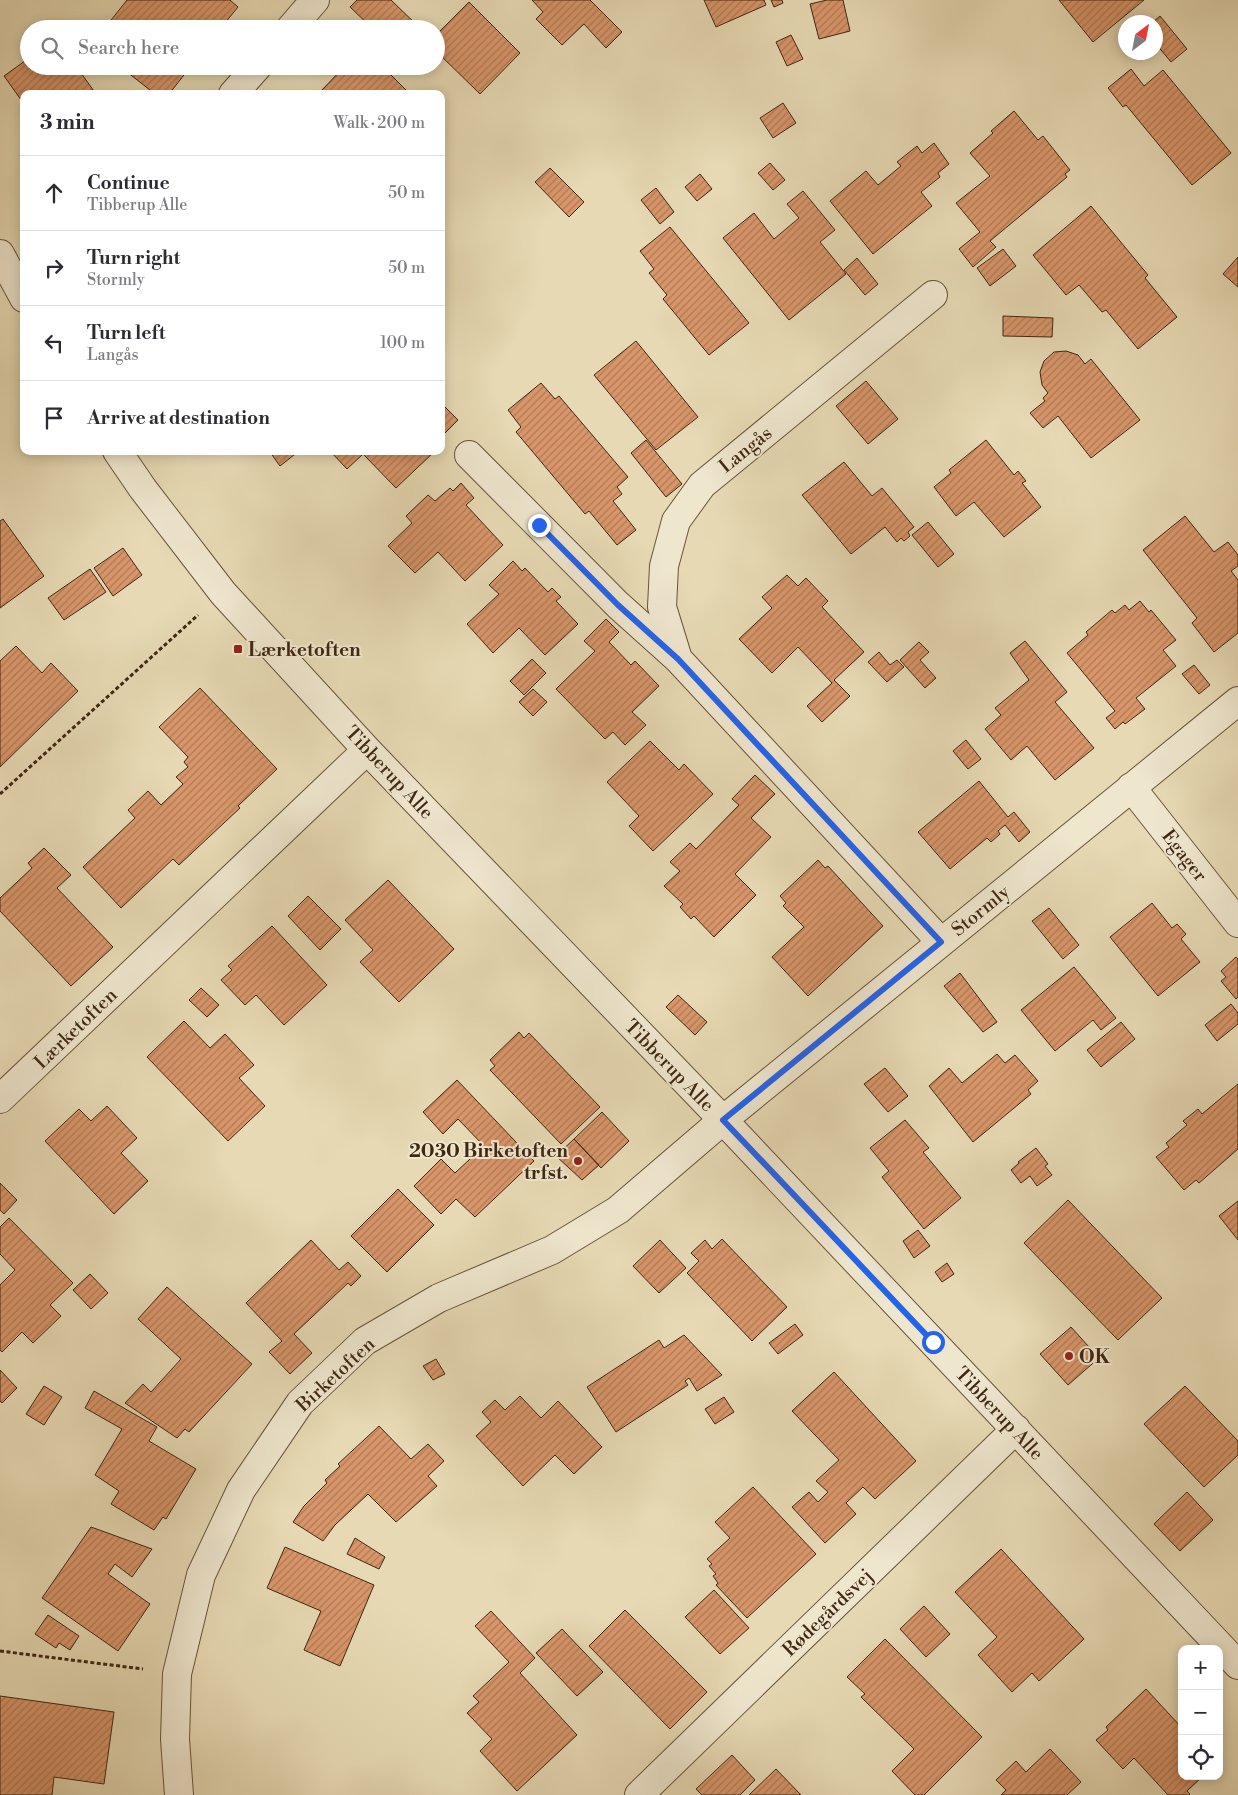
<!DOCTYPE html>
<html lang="en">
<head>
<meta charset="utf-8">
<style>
	:root { --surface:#fff; --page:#f7f7f7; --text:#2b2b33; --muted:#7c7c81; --line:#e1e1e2 }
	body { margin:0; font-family:"Libre Bodoni",serif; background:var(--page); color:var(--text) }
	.controls { position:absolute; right:15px; bottom:15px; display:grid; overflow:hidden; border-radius:10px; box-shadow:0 2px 12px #0003 }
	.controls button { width:45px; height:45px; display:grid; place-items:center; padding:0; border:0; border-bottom:1px solid var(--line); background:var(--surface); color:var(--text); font:25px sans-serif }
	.compass { position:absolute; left:1118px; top:15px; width:45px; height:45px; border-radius:50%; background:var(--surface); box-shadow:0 2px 12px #0003; rotate:32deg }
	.stop { position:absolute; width:15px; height:15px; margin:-11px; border:4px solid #2563eb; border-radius:50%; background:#fff }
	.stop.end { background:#2563eb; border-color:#fff; box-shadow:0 1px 5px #0008 }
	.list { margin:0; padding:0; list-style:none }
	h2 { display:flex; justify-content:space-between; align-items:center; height:65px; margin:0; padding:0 20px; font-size:21px }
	h2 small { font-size:16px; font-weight:400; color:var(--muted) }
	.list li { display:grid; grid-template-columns:32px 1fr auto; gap:15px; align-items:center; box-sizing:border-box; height:75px; padding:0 20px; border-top:1px solid var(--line) }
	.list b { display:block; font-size:19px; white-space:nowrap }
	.list p { margin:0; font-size:16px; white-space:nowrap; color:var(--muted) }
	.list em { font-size:16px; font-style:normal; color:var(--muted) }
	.icon { flex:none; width:28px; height:28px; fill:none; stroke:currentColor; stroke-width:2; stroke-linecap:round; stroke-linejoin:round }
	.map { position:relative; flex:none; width:1238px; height:1795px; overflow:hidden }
	.search { position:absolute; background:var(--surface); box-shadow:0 2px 12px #0003; left:20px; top:20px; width:425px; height:55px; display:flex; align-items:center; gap:12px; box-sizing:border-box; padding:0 18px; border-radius:28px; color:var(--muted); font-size:19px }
	.panel { position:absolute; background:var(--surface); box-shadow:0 2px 12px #0003; left:20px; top:90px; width:425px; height:365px; border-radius:10px }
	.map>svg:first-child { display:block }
	.building { fill:url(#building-hatch); stroke:#3f2712 }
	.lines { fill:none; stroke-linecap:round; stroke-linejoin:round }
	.street-casing { stroke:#69543a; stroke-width:30 }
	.path { stroke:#3f2712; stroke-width:3; stroke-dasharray:4 2.5; stroke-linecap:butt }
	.street { stroke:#efe6ce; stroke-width:28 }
	.route { stroke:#2563eb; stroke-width:6 }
	.poi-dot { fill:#8f2418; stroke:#efe6ce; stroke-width:2 }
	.labels { text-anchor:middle; stroke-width:4; stroke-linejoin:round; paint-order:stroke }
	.street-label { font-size:19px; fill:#3f2712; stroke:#efe6ce }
	.poi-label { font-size:19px; font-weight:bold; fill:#3f2712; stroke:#efe6ce; text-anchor:start }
</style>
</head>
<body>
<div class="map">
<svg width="1238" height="1795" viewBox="0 0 1238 1795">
	<defs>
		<pattern id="building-hatch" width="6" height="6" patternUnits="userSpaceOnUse" patternTransform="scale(1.25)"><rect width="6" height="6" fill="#d8966a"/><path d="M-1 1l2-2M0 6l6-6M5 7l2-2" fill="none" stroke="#b17a56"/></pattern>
	</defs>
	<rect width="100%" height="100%" fill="#e6d9b3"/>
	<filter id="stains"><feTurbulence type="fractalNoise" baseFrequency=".004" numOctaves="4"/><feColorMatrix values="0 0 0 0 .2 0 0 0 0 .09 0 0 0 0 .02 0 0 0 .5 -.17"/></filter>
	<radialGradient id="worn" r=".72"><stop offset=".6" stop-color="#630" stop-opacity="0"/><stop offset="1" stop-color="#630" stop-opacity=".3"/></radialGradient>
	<path class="building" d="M127,0H230L238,7L220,29H113L108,24Z
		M357,0H391L421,29H373L350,7Z
		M532,0H590L622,32L606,48L584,24L562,45L536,19L543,12Z
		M704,0H764L766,5L716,27Z
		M771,0H782L783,3L774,7Z
		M827,0H843L850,31L819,39L810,4Z
		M1059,0H1144L1093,42Z
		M469,2L520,53L480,94L436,51V35Z
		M1160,16L1187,49L1171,62L1156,44V22H1153Z
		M791,35L803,59L787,66L776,42Z
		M29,58V66H76L96,94H24V104L4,76Z
		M124,66H191L169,94H155L122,68Z
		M345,66H382L410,94H318Z
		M1131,69L1144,86L1163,70L1231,153L1192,185L1126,105L1123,107L1108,88Z
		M783,103L796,123L773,138L760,118Z
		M1014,111L1038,140L1043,136L1070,170L1065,174L1067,177L990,241L996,247L973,267L959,249L980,232L956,203L990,176L970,153L993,133L991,131Z
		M934,143L949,164L938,173L940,177L921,192L932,206L873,254L830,201L866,171L878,185L901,166L897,162L917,146L922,153Z
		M770,163L785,180L773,190L758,173Z
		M550,168L584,202L569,217L535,182Z
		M700,174L712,189L697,201L685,187Z
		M656,188L674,212L660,224L641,200Z
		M803,191L835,230L820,242L846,274L789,320L723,238L754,213L774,239L799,218L787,204Z
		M1091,206L1148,275L1145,278L1177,317L1138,349L1106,310L1102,312L1079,285L1066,295L1033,255Z
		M670,227L749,323L709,355L663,299L667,295L649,273L654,269L640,251Z
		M1003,249L1016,266L990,286L977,268Z
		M1238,257V287L1223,274Z
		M857,258L878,284L865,295L844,270Z
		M1003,316L1053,318L1052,337L1003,336Z
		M636,341L698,417L656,450L594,375Z
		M1066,351L1078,355L1085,364L1091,359L1140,420L1091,458L1058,416L1043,428L1030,413L1045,401L1043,398L1048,393L1042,385L1040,372L1044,361L1054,352Z
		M866,381L898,419L868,444L836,406Z
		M541,383L555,399L559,396L628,477L617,487L622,494L613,501L636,530L617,545L589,511L585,514L516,432L521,427L508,410Z
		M441,403L458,420L441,437Z
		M646,440L682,484L666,497L631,453Z
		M986,440L1014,475L1018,471L1026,481L1022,483L1041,507L1004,537L974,502L956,516L934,487L951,473L949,470Z
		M271,451H299L280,466L270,452Z
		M330,451H435L396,488L363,454L347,469Z
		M844,462L872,496L882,488L914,527L908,532L910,536L904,541L901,538L897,542L885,527L851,554L802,495Z
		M461,483L474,498L466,505L503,545L465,581L438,552L415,573L388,546L412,523L406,516L428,495L435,501L450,488L453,491Z
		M1185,516L1214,552L1228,542L1238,555V566L1231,571L1238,580V633L1214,652L1192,623L1197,618L1143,550Z
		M3,519L44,576L0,608V521Z
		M928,522L954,554L938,567L912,535Z
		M123,548L142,575L113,596L94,568Z
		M513,561L522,571L525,568L548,592L552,588L561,597L556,601L578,624L545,655L519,628L493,653L467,624L499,594L489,585Z
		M90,569L106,592L64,620L48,598Z
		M787,575L798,586L806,578L828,601L822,607L864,652L834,680L850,696L822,722L807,706L832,683L798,647L772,673L739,639L772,608L762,597Z
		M1140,601L1149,612L1151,610L1176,640L1163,650L1176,666L1136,698L1145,709L1125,724L1123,722L1115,729L1106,718L1115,711L1067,653L1088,635L1086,632L1112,610L1115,613L1125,605L1129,610Z
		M606,619L619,632L609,642L631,665L635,661L659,686L632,712L646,725L625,745L613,732L605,739L556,689L595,651L584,641Z
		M1025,641L1067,692L1055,702L1094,748L1055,780L1027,746L1011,760L985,729L1001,715L995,708L1029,680L1010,653Z
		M919,642L929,652L920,660L936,678L925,688L900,660Z
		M16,646L42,673L51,663L78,691L0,767V661Z
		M879,652L890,665L897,660L904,667L887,682L868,662Z
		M532,659L546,673L524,695L510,681Z
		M1194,665L1210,685L1199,694L1182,674Z
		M200,688L277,769L238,806L240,808L179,865L173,859L121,908L83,867L135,818L128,810L148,791L161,805L183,784L176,777L188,767L184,762L188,757L159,727Z
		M533,689L547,702L533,716L519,702Z
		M966,740L981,759L968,769L953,751Z
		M650,741L679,770L684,764L713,794L653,851L629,826L639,816L607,782Z
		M755,775L775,794L751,818L771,837L735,874L756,895L714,937L694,916L691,919L680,907L683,904L664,886L680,871L670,862L690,843L696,849L739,805L732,799Z
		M979,781L1008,817L1014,812L1030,832L1019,842L1005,825L998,831L1000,834L991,842L987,838L950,869L918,832Z
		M44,848L71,875L57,888L113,947L71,986L0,911V898L32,868L28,863Z
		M818,860L825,868L828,866L883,926L808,996L772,957L804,927L783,906L786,903L780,896Z
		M388,880L454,949L399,1002L360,962L373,950L345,920Z
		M308,896L341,929L320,950L288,916Z
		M1152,903L1172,928L1177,924L1186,934L1181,939L1200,962L1158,996L1110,937Z
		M1049,908L1079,945L1063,959L1032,921Z
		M272,926L327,985L284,1025L256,995L245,1005L221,980L232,970L228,966Z
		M1236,957L1238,959V997L1236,999L1221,981L1226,977L1221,971Z
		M1074,967L1116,1018L1101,1030L1093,1020L1055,1051L1021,1010Z
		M960,973L997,1022L983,1032L944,986Z
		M201,988L219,1005L207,1017L189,1000Z
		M678,995L707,1022L695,1035L666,1007Z
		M1231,1004L1238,1013V1024L1217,1041L1205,1025Z
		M184,1021L210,1048L225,1034L254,1065L239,1078L265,1106L228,1141L147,1057Z
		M1121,1022L1135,1039L1101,1067L1087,1050Z
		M519,1032L524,1038L529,1033L600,1107L561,1144L490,1070L495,1066L490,1060Z
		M997,1054L1005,1063L1015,1055L1038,1081L1028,1090L1031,1094L973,1142L929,1086L949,1068L962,1083Z
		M885,1068L908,1096L888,1112L864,1084Z
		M457,1080L534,1161L475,1217L456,1199L441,1214L414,1186L441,1159L455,1173L484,1146L458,1119L443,1134L423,1112Z
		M1238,1084V1149L1199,1183L1196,1180L1184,1190L1156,1157L1169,1147L1166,1143L1187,1125L1183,1121L1198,1109L1202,1114Z
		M107,1106L137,1138L121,1153L148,1181L114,1214L45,1141L79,1109L91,1121Z
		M602,1112L629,1141L601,1168L574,1139Z
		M905,1120L929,1148L923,1152L961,1198L924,1229L882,1177L889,1171L870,1148Z
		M574,1139L599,1165L582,1180L556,1156Z
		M1036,1148L1048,1164L1045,1166L1052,1175L1037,1186L1030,1176L1021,1183L1011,1170L1019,1163L1018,1162Z
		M0,1183L17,1200L4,1214L0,1210Z
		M398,1189L434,1225L387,1272L351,1236Z
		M1068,1200L1162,1298L1118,1340L1024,1243Z
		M1238,1201V1240L1219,1216Z
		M9,1218L73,1283L50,1305L61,1316L33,1343L22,1332L2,1352L0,1350V1285L15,1270L0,1254V1227Z
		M918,1230L930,1246L914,1258L903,1241Z
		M722,1239L787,1307L752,1341L687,1273L699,1261L691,1253L705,1240L712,1249Z
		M311,1240L339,1270L348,1262L361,1276L351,1286L348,1283L294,1334L312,1353L290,1374L269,1352L282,1341L246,1303Z
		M660,1240L686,1268L659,1293L633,1266Z
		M947,1263L954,1274L942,1282L935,1272Z
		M90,1274L108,1293L91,1309L73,1290Z
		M167,1287L252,1364L189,1432L185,1429L177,1438L125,1403L143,1384L151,1392L181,1359L138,1319Z
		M795,1324L803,1335L778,1354L769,1343Z
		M1071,1327L1099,1358L1068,1385L1040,1354Z
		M684,1335L722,1375L697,1391L689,1378L685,1381L688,1385L616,1432L587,1387L659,1340L664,1348Z
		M436,1359L445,1374L433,1380L423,1366Z
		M0,1370L17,1388L2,1403L0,1401Z
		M834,1372L916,1461L875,1499L863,1487L846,1503L856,1514L825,1543L792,1507L809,1492L818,1502L828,1492L816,1481L839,1460L792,1411Z
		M44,1386L62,1397L44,1425L26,1414Z
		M1185,1386L1238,1441V1455L1204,1487L1144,1424Z
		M94,1391L157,1427L149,1441L196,1469L166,1519L163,1517L154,1530L111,1504L119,1491L95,1475L122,1429L85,1408Z
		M520,1396L541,1418L558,1401L602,1447L574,1474L555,1455L523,1486L476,1436L491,1422L482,1412L495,1400L505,1410Z
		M724,1397L734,1412L715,1424L705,1409Z
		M379,1426L411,1459L428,1444L444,1461L428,1476L437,1486L396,1522L368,1494L335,1525L323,1541L293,1522L304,1506L327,1483L325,1480L340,1466L338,1464Z
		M753,1487L816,1554L747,1618L716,1585L718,1583L713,1576L716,1574L709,1566L712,1564L707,1559L730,1538L715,1522Z
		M1187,1492L1213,1520L1180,1551L1154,1524Z
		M91,1527L152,1549L132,1577L115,1564L108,1574L150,1604L118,1651L42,1598Z
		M355,1538L385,1557L379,1569L347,1554Z
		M285,1547L374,1585L340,1666L304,1650L321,1611L267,1588Z
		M1001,1549L1084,1639L1039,1681L1032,1673L1012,1692L978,1655L997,1637L955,1592Z
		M714,1590L749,1628L720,1654L685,1617Z
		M924,1606L950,1634L926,1657L900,1629Z
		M625,1610L707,1692L670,1729L589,1646Z
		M491,1611L535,1658L520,1673L577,1735L517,1791L480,1751L492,1739L467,1713L479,1702L473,1696L509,1662L475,1626Z
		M48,1615L79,1636L70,1650L59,1643L56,1648L35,1634Z
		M562,1629L603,1672L577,1696L536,1653Z
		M885,1639L982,1737L924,1795H915L892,1771L914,1749L861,1697L865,1694L847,1677Z
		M1146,1689L1182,1728V1776H1203L1187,1791L1190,1794L1188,1795H1168L1134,1758L1123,1769L1096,1740L1108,1730L1106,1727Z
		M0,1696L114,1712L104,1784L54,1777L52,1795H0Z
		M1050,1749L1081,1782L1067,1795H1001L1006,1790L996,1780L1016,1761L1026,1772Z
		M732,1755L755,1780L740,1795H702L696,1789Z
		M776,1769L801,1795H749Z"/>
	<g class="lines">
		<defs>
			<path id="street" d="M290,29L315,0
				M233,94L258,66
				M0,254L24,298
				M933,295L702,485L676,521L664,566L662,607L678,659L941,942
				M117,451L143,489L223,593L367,750L723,1120L1238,1665
				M469,455L618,605L677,658
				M1131,787L1238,923
				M0,1099L367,750
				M179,1795L175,1739L177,1674L201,1575L241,1490L300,1403L365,1341L439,1298L552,1250L618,1210L723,1120L1238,701
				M639,1795L1016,1429"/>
		</defs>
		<use href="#street" class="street-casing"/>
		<path class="path" d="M0,794L198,615
			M0,1651L143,1669"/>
		<use href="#street" class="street"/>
	</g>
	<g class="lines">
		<path class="route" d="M539,525L618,605L678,659L941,942L723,1120L933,1342"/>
	</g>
	<g class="poi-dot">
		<rect x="233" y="644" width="10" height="10" rx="2.5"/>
		<circle cx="578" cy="1161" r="5"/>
		<circle cx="1069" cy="1356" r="5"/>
	</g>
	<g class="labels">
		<g class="street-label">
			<text transform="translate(745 449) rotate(-39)" y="7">Langås</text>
			<text transform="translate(390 772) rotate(47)" y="7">Tibberup Alle</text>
			<text transform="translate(1185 855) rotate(52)" y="7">Egager</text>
			<text transform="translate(980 910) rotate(-39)" y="7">Stormly</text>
			<text transform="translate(75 1028) rotate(-44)" y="7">Lærketoften</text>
			<text transform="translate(670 1065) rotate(46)" y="7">Tibberup Alle</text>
			<text transform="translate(335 1374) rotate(-43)" y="7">Birketoften</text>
			<text transform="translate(1000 1413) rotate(47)" y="7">Tibberup Alle</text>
			<text transform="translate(827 1612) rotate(-44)" y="7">Rødegårdsvej</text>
		</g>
		<g class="poi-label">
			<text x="248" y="656">Lærketoften</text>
			<text x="568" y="1157" text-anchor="end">2030 Birketoften<tspan x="568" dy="22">trfst.</tspan></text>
			<text x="1079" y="1363">OK</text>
		</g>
	</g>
	<rect width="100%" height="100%" filter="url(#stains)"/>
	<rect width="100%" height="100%" fill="url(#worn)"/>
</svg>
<div class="controls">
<button>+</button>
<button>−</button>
<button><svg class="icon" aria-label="locate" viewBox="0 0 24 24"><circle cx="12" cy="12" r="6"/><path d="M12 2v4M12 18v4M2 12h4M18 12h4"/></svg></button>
</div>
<svg class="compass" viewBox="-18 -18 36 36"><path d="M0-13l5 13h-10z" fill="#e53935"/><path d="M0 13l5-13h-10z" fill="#7c7c81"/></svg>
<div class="stop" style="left:933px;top:1342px"></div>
<div class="stop end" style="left:539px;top:525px"></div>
<div class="search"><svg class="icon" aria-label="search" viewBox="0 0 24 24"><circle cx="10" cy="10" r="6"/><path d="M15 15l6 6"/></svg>Search here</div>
<section class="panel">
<h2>3 min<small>Walk · 200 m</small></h2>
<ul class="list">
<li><svg class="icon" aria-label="ahead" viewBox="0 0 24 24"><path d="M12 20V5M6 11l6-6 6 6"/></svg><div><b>Continue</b><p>Tibberup Alle</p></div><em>50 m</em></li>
<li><svg class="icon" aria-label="right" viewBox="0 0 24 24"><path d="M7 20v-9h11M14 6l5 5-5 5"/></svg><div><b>Turn right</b><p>Stormly</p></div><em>50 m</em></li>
<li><svg class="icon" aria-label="left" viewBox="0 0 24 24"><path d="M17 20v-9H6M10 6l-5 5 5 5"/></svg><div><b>Turn left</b><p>Langås</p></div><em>100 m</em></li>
<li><svg class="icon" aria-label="arrive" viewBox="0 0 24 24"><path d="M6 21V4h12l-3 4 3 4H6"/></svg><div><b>Arrive at destination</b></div></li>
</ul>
</section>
</div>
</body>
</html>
